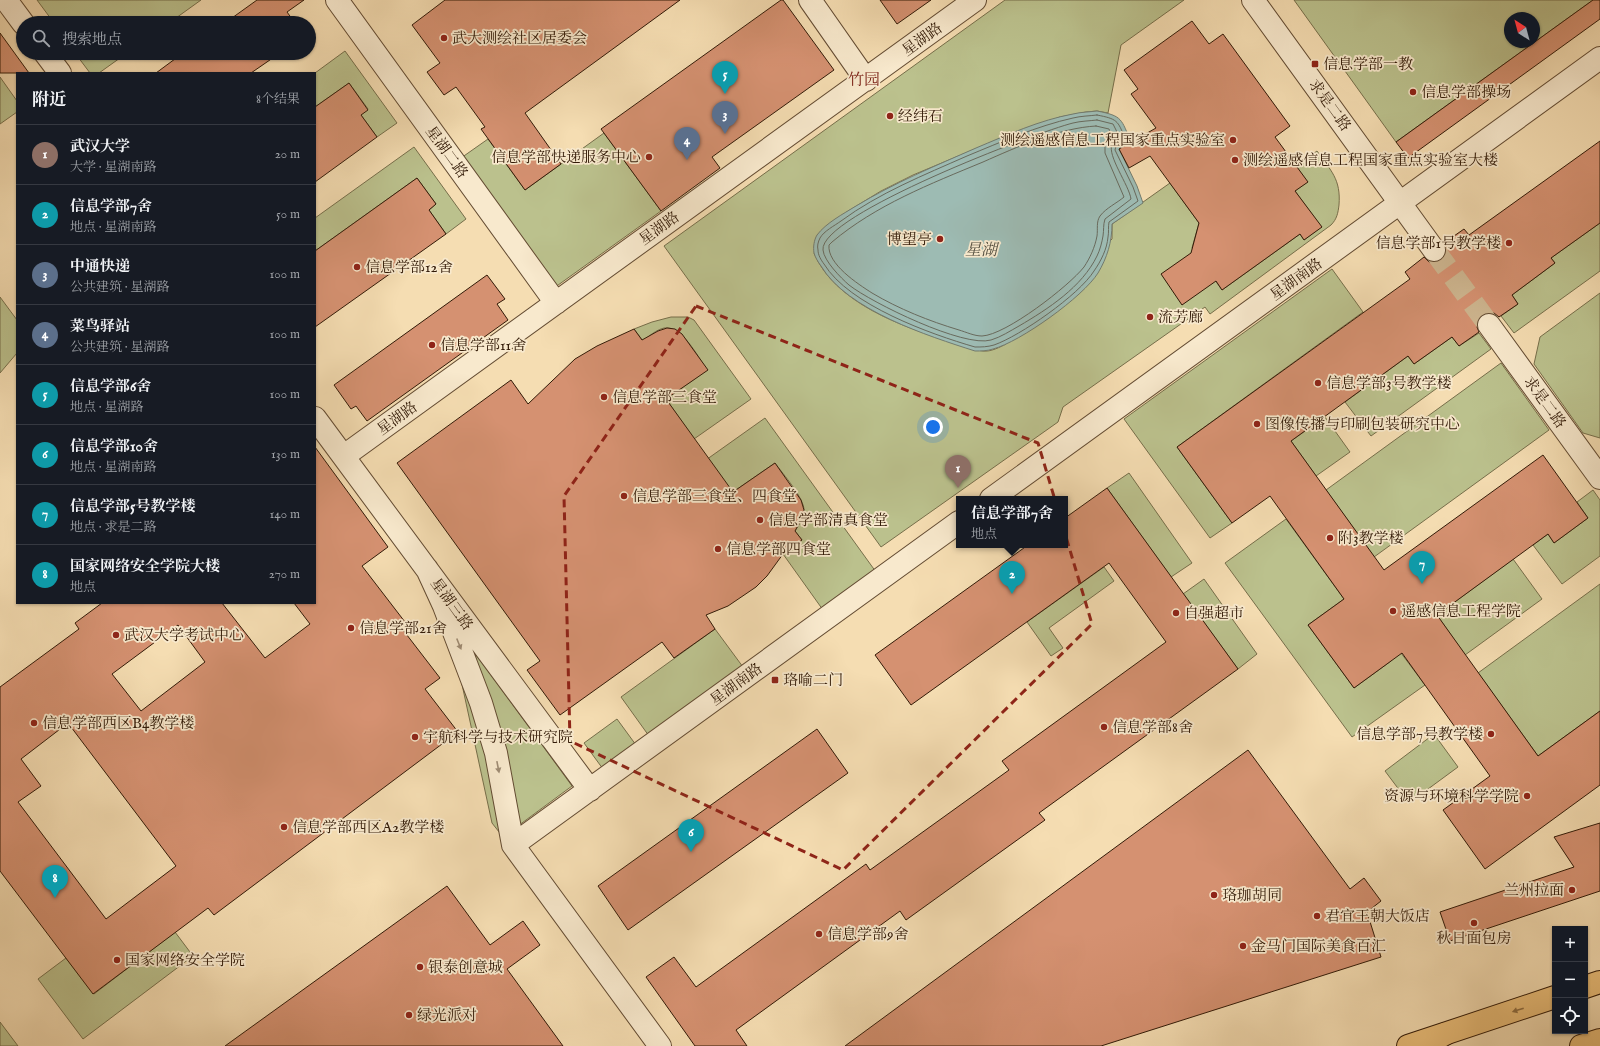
<!DOCTYPE html>
<html lang="zh">
<head>
<meta charset="utf-8">
<style>
	:root { --surface:#171b24; --page:#20242c; --text:#f1f3f6; --muted:#9ea1a6; --line:#363941; --accent:#c59692 }
	body { margin:0; font-family:"IM FELL English","Noto Serif SC",serif; background:var(--page); color:var(--text) }
	.controls { position:absolute; right:12px; bottom:12px; display:grid; overflow:hidden; border-radius:0px; box-shadow:0 1px 3px #0004 }
	.controls button { width:36px; height:36px; display:grid; place-items:center; padding:0; border:0; border-bottom:1px solid var(--line); background:var(--surface); color:var(--text); font:20px sans-serif }
	.compass { position:absolute; left:1504px; top:12px; width:36px; height:36px; border-radius:50%; background:var(--surface); box-shadow:0 1px 3px #0004; rotate:324deg }
	.you { position:absolute; left:933px; top:427px; width:14px; height:14px; margin:-10px; border:3px solid #fff; border-radius:50%; background:#1a73e8; box-shadow:0 0 0 6px #1a73e833 }
	.badge { display:grid; place-items:center; width:26px; height:26px; border-radius:50%; background:var(--accent); color:#fff; font-size:13px; font-weight:700 }
	.pin { position:absolute; translate:-50% -33px; filter:drop-shadow(0 1px 2px #0008) }
	.pin::after { content:''; position:absolute; top:21px; width:14px; height:12px; background:inherit; clip-path:polygon(0 0,100% 0,50% 100%) }
	.popup { position:absolute; left:956px; top:496px; width:112px; height:52px; box-sizing:border-box; display:grid; place-content:center; border-radius:0px; background:var(--surface); filter:drop-shadow(0 1px 3px #0005); font-size:13px; white-space:nowrap; color:var(--muted) }
	.popup b { font-size:15px; color:var(--text) }
	.popup::after { content:''; position:absolute; left:50%; top:100%; margin-left:-8px; border:8px solid transparent; border-top-color:var(--surface) }
	.list { margin:0; padding:0; list-style:none }
	h2 { display:flex; justify-content:space-between; align-items:center; height:52px; margin:0; padding:0 16px; font-size:17px }
	h2 small { font-size:13px; font-weight:400; color:var(--muted) }
	.list li { display:grid; grid-template-columns:26px 1fr auto; gap:12px; align-items:center; box-sizing:border-box; height:60px; padding:0 16px; border-top:1px solid var(--line) }
	.list b { display:block; font-size:15px; white-space:nowrap }
	.list p { margin:0; font-size:13px; white-space:nowrap; color:var(--muted) }
	.list em { font-size:13px; font-style:normal; color:var(--muted) }
	.icon { flex:none; width:22px; height:22px; fill:none; stroke:currentColor; stroke-width:2; stroke-linecap:round; stroke-linejoin:round }
	.map { position:relative; flex:none; width:1600px; height:1046px; overflow:hidden }
	.search { position:absolute; background:var(--surface); box-shadow:0 1px 3px #0004; left:16px; top:16px; width:300px; height:44px; display:flex; align-items:center; gap:10px; box-sizing:border-box; padding:0 14px; border-radius:22px; color:var(--muted); font-size:15px }
	.panel { position:absolute; background:var(--surface); box-shadow:0 1px 3px #0004; left:16px; top:72px; width:300px; height:532px; border-radius:0px }
	.map>svg:first-child { display:block }
	.green { fill:#bbc18d; stroke:#766e4a; fill-rule:evenodd }
	.water { fill:#9dbbb3; stroke:#727b6e }
	.lines { fill:none; stroke-linecap:round; stroke-linejoin:round }
	.shore { stroke:#686a5d; stroke-width:1 }
	.building { fill:#d59171; stroke:#321a07; fill-rule:evenodd }
	.street-tunnel { stroke:#ceb690; stroke-width:22; stroke-dasharray:22 11; stroke-linecap:butt }
	.street-casing { stroke:#634b32; stroke-width:24 }
	.primary-casing { stroke:#321a07; stroke-width:24 }
	.highway-casing { stroke:#321a07; stroke-width:24 }
	.street { stroke:#f8e9cd; stroke-width:22 }
	.primary { stroke:#eabe79; stroke-width:22 }
	.highway { stroke:#eabe79; stroke-width:22 }
	.oneway { fill:#9f8c74 }
	.oneway2 { fill:#8e6c40 }
	.marked { fill:none; stroke:#8f2418; stroke-width:3; stroke-dasharray:8 5; stroke-linejoin:round }
	.poi-dot { fill:#8f2418; stroke:#f8e9cd; stroke-width:1.5 }
	.labels { text-anchor:middle; stroke-width:3.5; stroke-linejoin:round; paint-order:stroke }
	.poi-label { font-size:15px; fill:#321a07; stroke:#f8e9cd; text-anchor:start }
	.street-label { font-size:15px; fill:#321a07; stroke:#f8e9cd }
	.neighbourhood-label { font-size:16px; fill:#7a1f14; stroke:#f8e9cd }
	.water-label { font-size:16px; font-style:italic; fill:#575243; stroke:#f8e9cd }
</style>
</head>
<body>
<div class="map">
<svg width="1600" height="1046" viewBox="0 0 1600 1046">
	<rect width="100%" height="100%" fill="#f5ddb2"/>
	<filter id="stains"><feTurbulence type="fractalNoise" baseFrequency=".005" numOctaves="4"/><feColorMatrix values="0 0 0 0 .2 0 0 0 0 .09 0 0 0 0 .02 0 0 0 .5 -.17"/></filter>
	<radialGradient id="worn" r=".72"><stop offset=".6" stop-color="#630" stop-opacity="0"/><stop offset="1" stop-color="#630" stop-opacity=".3"/></radialGradient>
	<path class="green" d="M37,0H201L169,23H54Z
		M1005,0H1184L1121,45L1108,113L1097,111L1086,112L1060,117L992,142L913,175L881,191L845,213L814,253C834,302 903,328 951,341C961,344 973,350 983,351C991,352 1000,347 1006,344L1112,239V224L1170,183L1199,223L1192,248L1222,290L1300,234L1304,240L1321,227L1295,191L1307,182L1296,166L1317,151C1331,171 1341,179 1339,205C1338,213 1337,219 1331,225L1210,314L1205,307L1063,407L1058,422L881,547L664,246Z
		M1294,0H1593L1396,142ZM1510,18H1534V42H1510Z
		M345,51L397,123L377,137L361,115L368,109L349,83L315,107V73Z
		M75,53H127L99,73H90Z
		M0,77L17,101V112L0,124Z
		M604,133L661,211L554,288L461,158L488,139L525,190Z
		M414,147L466,219L446,234L429,210L436,204L417,178L315,251V218Z
		M1600,223V271L1514,333L1501,316L1518,304L1512,295L1555,263L1551,258Z
		M1332,269L1363,312L1177,447L1232,523L1210,538L1124,419Z
		M1600,293V438L1583,433L1534,364L1540,337Z
		M0,297L17,320V353L0,373Z
		M671,317H688L694,320L751,399L694,439L666,399L707,370C698,357 682,325 664,328C656,330 649,336 643,341L634,329L652,322Z
		M1479,333L1491,349L1371,436L1345,402L1408,356L1414,364L1452,337L1459,346Z
		M1501,363L1549,430L1374,557L1326,490Z
		M1325,417L1350,452L1316,476L1291,441Z
		M765,418L876,572L823,610L783,554L802,540L795,531C799,525 804,517 804,510C804,498 783,474 775,463L733,492L689,472Z
		M1129,473L1192,563L1171,577L1107,488Z
		M1593,490L1600,500V556L1562,584L1533,545L1548,534L1554,543L1588,518L1577,502Z
		M1286,519L1344,599L1308,625L1354,688L1391,661L1395,645L1425,685L1352,737L1225,563Z
		M1513,559L1542,599L1465,655L1437,615Z
		M1104,567L1114,581L1049,628L1063,648L1051,656L1027,622Z
		M1204,579L1257,654L1238,669L1183,594Z
		M1600,584V711L1538,756L1478,673Z
		M715,629L743,667L649,736L621,697Z
		M475,653L572,786L503,837L492,823L458,666Z
		M617,719L636,745L603,769L584,743Z
		M1434,734L1458,767L1409,803L1385,771Z
		M175,932L193,956L83,1039L38,979L66,958L94,994Z
		M0,1022L18,1046H0Z"/>
	<path class="water" d="M1097,111C1123,116 1121,119 1131,142L1119,149L1137,186L1143,203L1112,224C1112,242 1107,258 1098,273C1083,297 1020,342 993,349C987,351 981,351 975,351C928,336 847,310 821,266C818,262 815,257 814,253C813,247 814,240 817,235C826,223 843,214 856,206C894,183 935,166 976,148C1007,135 1040,120 1073,114C1081,112 1089,112 1097,111Z"/>
	<g class="lines">
		<path class="shore" d="M1097,115C1117,119 1118,120 1125,139L1116,146L1115,150L1133,187L1138,201L1109,222C1108,227 1109,232 1108,237C1107,249 1101,261 1094,271C1079,295 1020,336 994,345C987,347 982,347 975,347C930,334 849,305 824,264C821,260 818,255 818,250C817,246 818,242 820,238C824,231 834,226 841,221C879,193 924,175 967,156C1001,142 1037,126 1073,118C1081,116 1089,116 1097,115Z
			M1097,120L1113,124L1119,136L1118,138L1112,144C1107,156 1129,185 1131,199L1105,219C1103,225 1104,230 1103,236C1102,242 1100,250 1097,256C1082,287 1048,309 1019,326C1010,331 1001,337 991,340C964,348 872,303 849,285C841,278 824,261 823,250C819,215 1037,132 1073,123C1081,121 1089,121 1097,120Z
			M1096,126L1109,129L1111,134L1105,144V153L1124,197C1117,203 1106,208 1100,216C1096,222 1098,229 1097,236C1095,247 1090,258 1084,267C1069,286 1006,335 982,336C974,336 966,332 959,330C929,321 899,309 872,293C858,284 827,264 829,245L832,242C876,205 930,184 983,162C1017,147 1059,128 1096,126Z"/>
	</g>
	<path class="building" d="M257,0H304L287,12L295,23H225Z
		M445,0H680L525,113L561,164L525,190L481,129L485,127L456,87L444,95L427,72L440,63L412,25Z
		M781,0H783L834,70L712,157L720,168L661,211L601,129Z
		M880,0H931L897,24Z
		M1593,0H1600V19L1408,158L1396,142Z
		M1192,21L1209,44L1223,34L1290,126L1275,137L1308,182L1295,191L1322,227L1304,240L1300,234L1222,290L1216,281L1182,305L1161,274L1191,253L1199,223L1150,156L1129,168L1119,149L1156,128L1131,94L1138,89L1124,70Z
		M0,33L29,73H0Z
		M183,53H280L251,73H156Z
		M349,83L368,110L361,115L377,137L315,182V107Z
		M1600,141V223L1551,258L1555,263L1512,295L1518,304L1499,317L1494,313H1487L1482,315L1477,320V327L1479,332L1459,346L1452,337L1414,364L1408,356L1291,441L1384,570L1543,455L1588,518L1554,543L1548,534L1437,615L1538,756L1600,711V785L1485,869L1443,810L1490,776L1402,653L1354,688L1308,625L1344,599L1270,496L1232,523L1177,447L1410,279L1405,272L1424,257L1429,262H1436L1441,260L1446,255V248L1444,243L1464,229L1469,235Z
		M417,178L436,204L429,210L446,234L315,327V251Z
		M487,275L505,299L497,304L508,320L367,421L356,406L351,409L334,385Z
		M667,328L675,329L682,334L708,370L666,399L733,492L775,463L801,500L804,510L801,520L795,531L802,540L783,554L767,576L756,587L728,606L706,615L715,629L674,658L662,642L560,715L527,670L540,661L397,463L511,380L528,404L575,359L597,346L634,329L642,340L658,331Z
		M315,447L388,547L362,566L405,622L400,626L440,678L425,689L458,732L214,915L208,908L93,994L0,871V687L79,629L75,623L102,603H222L265,658L310,624L294,603H315ZM178,625L205,662L141,711L112,674ZM68,723L176,866L106,919L18,802L41,786L21,759Z
		M1107,488L1238,669L1039,813L1045,820L906,920L900,911L736,1030L747,1046H695L646,977L674,957L696,987L866,864L870,870L1009,770L1002,761L1166,642L1109,563L911,705L875,655L1028,545H1065V518Z
		M817,729L848,773L628,930L598,886Z
		M1248,750L1350,889L1364,878L1381,901L1367,912L1381,957L1101,1046H845Z
		M1600,823V891L1450,941L1440,912L1574,867L1554,837Z
		M447,886L490,945L523,921L540,945L507,969L563,1046H225Z"/>
	<g class="lines">
		<path class="street-tunnel" d="M1434,250L1489,325"/>
		<defs>
			<path id="street" d="M6,0L23,23
				M337,0L556,303
				M810,0L866,80
				M1253,0L1434,250
				M45,53L60,73
				M1489,325L1600,478
				M315,418L590,790
				M344,456L975,0
				M991,499L1600,58
				M427,569L444,606L481,703L496,753L513,845L660,1046
				M513,845L959,522"/>
			<path id="primary" d="M1585,987L1600,982
				M1408,1046L1555,997"/>
			<path id="highway" d="M1424,1046L1445,1034
				M1581,1046L1600,1040"/>
		</defs>
		<use href="#street" class="street-casing"/>
		<use href="#primary" class="primary-casing"/>
		<use href="#highway" class="highway-casing"/>
		<use href="#street" class="street"/>
		<use href="#primary" class="primary"/>
		<use href="#highway" class="highway"/>
	</g>
	<defs><path id="oneway-solid" d="M-6-.8H1V-3.2L6.5 0L1 3.2V.8H-6Z"/></defs>
	<g class="oneway">
		<use href="#oneway-solid" transform="translate(459 644) rotate(68)"/>
		<use href="#oneway-solid" transform="translate(498 767) rotate(79)"/>
	</g>
	<use class="oneway2" href="#oneway-solid" transform="translate(1518 1010) rotate(162)"/>
	<path class="marked" d="M696,306L1038,443L1092,624L843,870L570,741L564,496Z"/>
	<g class="poi-dot">
		<circle cx="444" cy="38" r="4"/>
		<rect x="1311" y="60" width="8" height="8" rx="2"/>
		<circle cx="1413" cy="92" r="4"/>
		<circle cx="890" cy="116" r="4"/>
		<circle cx="1233" cy="140" r="4"/>
		<circle cx="649" cy="157" r="4"/>
		<circle cx="1235" cy="160" r="4"/>
		<circle cx="940" cy="239" r="4"/>
		<circle cx="1509" cy="243" r="4"/>
		<circle cx="357" cy="267" r="4"/>
		<circle cx="1150" cy="317" r="4"/>
		<circle cx="432" cy="345" r="4"/>
		<circle cx="1318" cy="383" r="4"/>
		<circle cx="604" cy="397" r="4"/>
		<circle cx="1257" cy="424" r="4"/>
		<circle cx="624" cy="496" r="4"/>
		<circle cx="760" cy="520" r="4"/>
		<circle cx="1330" cy="538" r="4"/>
		<circle cx="718" cy="549" r="4"/>
		<circle cx="1393" cy="611" r="4"/>
		<circle cx="1176" cy="613" r="4"/>
		<circle cx="351" cy="628" r="4"/>
		<circle cx="116" cy="635" r="4"/>
		<rect x="771" y="676" width="8" height="8" rx="2"/>
		<circle cx="34" cy="723" r="4"/>
		<circle cx="1104" cy="727" r="4"/>
		<circle cx="1491" cy="734" r="4"/>
		<circle cx="415" cy="737" r="4"/>
		<circle cx="1527" cy="796" r="4"/>
		<circle cx="284" cy="827" r="4"/>
		<circle cx="1572" cy="890" r="4"/>
		<circle cx="1214" cy="895" r="4"/>
		<circle cx="1317" cy="916" r="4"/>
		<circle cx="1474" cy="923" r="4"/>
		<circle cx="819" cy="934" r="4"/>
		<circle cx="1243" cy="946" r="4"/>
		<circle cx="117" cy="960" r="4"/>
		<circle cx="420" cy="967" r="4"/>
		<circle cx="409" cy="1015" r="4"/>
	</g>
	<g class="labels">
		<g class="poi-label">
			<text x="452" y="43">武大测绘社区居委会</text>
			<text x="1323" y="69">信息学部一教</text>
			<text x="1421" y="97">信息学部操场</text>
			<text x="898" y="121">经纬石</text>
			<text x="1225" y="145" text-anchor="end">测绘遥感信息工程国家重点实验室</text>
			<text x="641" y="162" text-anchor="end">信息学部快递服务中心</text>
			<text x="1243" y="165">测绘遥感信息工程国家重点实验室大楼</text>
			<text x="932" y="244" text-anchor="end">博望亭</text>
			<text x="1501" y="248" text-anchor="end">信息学部1号教学楼</text>
			<text x="365" y="272">信息学部12舍</text>
			<text x="1158" y="322">流芳廊</text>
			<text x="440" y="350">信息学部11舍</text>
			<text x="1326" y="388">信息学部3号教学楼</text>
			<text x="612" y="402">信息学部三食堂</text>
			<text x="1265" y="429">图像传播与印刷包装研究中心</text>
			<text x="632" y="501">信息学部三食堂、四食堂</text>
			<text x="768" y="525">信息学部清真食堂</text>
			<text x="1338" y="543">附3教学楼</text>
			<text x="726" y="554">信息学部四食堂</text>
			<text x="1401" y="616">遥感信息工程学院</text>
			<text x="1184" y="618">自强超市</text>
			<text x="359" y="633">信息学部21舍</text>
			<text x="124" y="640">武汉大学考试中心</text>
			<text x="783" y="685">珞喻二门</text>
			<text x="42" y="728">信息学部西区B4教学楼</text>
			<text x="1112" y="732">信息学部8舍</text>
			<text x="1483" y="739" text-anchor="end">信息学部7号教学楼</text>
			<text x="423" y="742">宇航科学与技术研究院</text>
			<text x="1519" y="801" text-anchor="end">资源与环境科学学院</text>
			<text x="292" y="832">信息学部西区A2教学楼</text>
			<text x="1564" y="895" text-anchor="end">兰州拉面</text>
			<text x="1222" y="900">珞珈胡同</text>
			<text x="1325" y="921">君宜王朝大饭店</text>
			<text x="827" y="939">信息学部9舍</text>
			<text x="1474" y="943" text-anchor="middle">秋日面包房</text>
			<text x="1251" y="951">金马门国际美食百汇</text>
			<text x="125" y="965">国家网络安全学院</text>
			<text x="428" y="972">银泰创意城</text>
			<text x="417" y="1020">绿光派对</text>
		</g>
		<g class="street-label">
			<text transform="translate(922 39) rotate(-36)" y="5">星湖路</text>
			<text transform="translate(1330 105) rotate(54)" y="5">求是二路</text>
			<text transform="translate(447 152) rotate(54)" y="5">星湖二路</text>
			<text transform="translate(659 228) rotate(-36)" y="5">星湖路</text>
			<text transform="translate(1296 279) rotate(-36)" y="5">星湖南路</text>
			<text transform="translate(1545 402) rotate(54)" y="5">求是二路</text>
			<text transform="translate(397 418) rotate(-36)" y="5">星湖路</text>
			<text transform="translate(452 604) rotate(54)" y="5">星湖三路</text>
			<text transform="translate(736 684) rotate(-36)" y="5">星湖南路</text>
		</g>
		<g class="neighbourhood-label">
			<text x="864" y="85">竹园</text>
		</g>
		<g class="water-label">
			<text x="981" y="255">星湖</text>
		</g>
	</g>
	<rect width="100%" height="100%" filter="url(#stains)"/>
	<rect width="100%" height="100%" fill="url(#worn)"/>
</svg>
<div class="controls">
<button>+</button>
<button>−</button>
<button><svg class="icon" aria-label="locate" viewBox="0 0 24 24"><circle cx="12" cy="12" r="6"/><path d="M12 2v4M12 18v4M2 12h4M18 12h4"/></svg></button>
</div>
<svg class="compass" viewBox="-18 -18 36 36"><path d="M0-13l5 13h-10z" fill="#e53935"/><path d="M0 13l5-13h-10z" fill="#9ea1a6"/></svg>
<div class="you"></div>
<div class="pin badge" style="left:958px;top:488px;background:#8d6e63">1</div>
<div class="pin badge" style="left:1012px;top:594px;background:#0f9aa8">2</div>
<div class="popup"><b>信息学部7舍</b>地点</div>
<div class="pin badge" style="left:725px;top:134px;background:#5c6f8a">3</div>
<div class="pin badge" style="left:687px;top:160px;background:#5c6f8a">4</div>
<div class="pin badge" style="left:725px;top:94px;background:#0f9aa8">5</div>
<div class="pin badge" style="left:691px;top:852px;background:#0f9aa8">6</div>
<div class="pin badge" style="left:1422px;top:584px;background:#0f9aa8">7</div>
<div class="pin badge" style="left:55px;top:898px;background:#0f9aa8">8</div>
<div class="search"><svg class="icon" aria-label="search" viewBox="0 0 24 24"><circle cx="10" cy="10" r="6"/><path d="M15 15l6 6"/></svg>搜索地点</div>
<section class="panel">
<h2>附近<small>8个结果</small></h2>
<ul class="list">
<li><span class="badge" style="background:#8d6e63">1</span><div><b>武汉大学</b><p>大学 · 星湖南路</p></div><em>20 m</em></li>
<li><span class="badge" style="background:#0f9aa8">2</span><div><b>信息学部7舍</b><p>地点 · 星湖南路</p></div><em>50 m</em></li>
<li><span class="badge" style="background:#5c6f8a">3</span><div><b>中通快递</b><p>公共建筑 · 星湖路</p></div><em>100 m</em></li>
<li><span class="badge" style="background:#5c6f8a">4</span><div><b>菜鸟驿站</b><p>公共建筑 · 星湖路</p></div><em>100 m</em></li>
<li><span class="badge" style="background:#0f9aa8">5</span><div><b>信息学部6舍</b><p>地点 · 星湖路</p></div><em>100 m</em></li>
<li><span class="badge" style="background:#0f9aa8">6</span><div><b>信息学部10舍</b><p>地点 · 星湖南路</p></div><em>130 m</em></li>
<li><span class="badge" style="background:#0f9aa8">7</span><div><b>信息学部5号教学楼</b><p>地点 · 求是二路</p></div><em>140 m</em></li>
<li><span class="badge" style="background:#0f9aa8">8</span><div><b>国家网络安全学院大楼</b><p>地点</p></div><em>270 m</em></li>
</ul>
</section>
</div>
</body>
</html>
